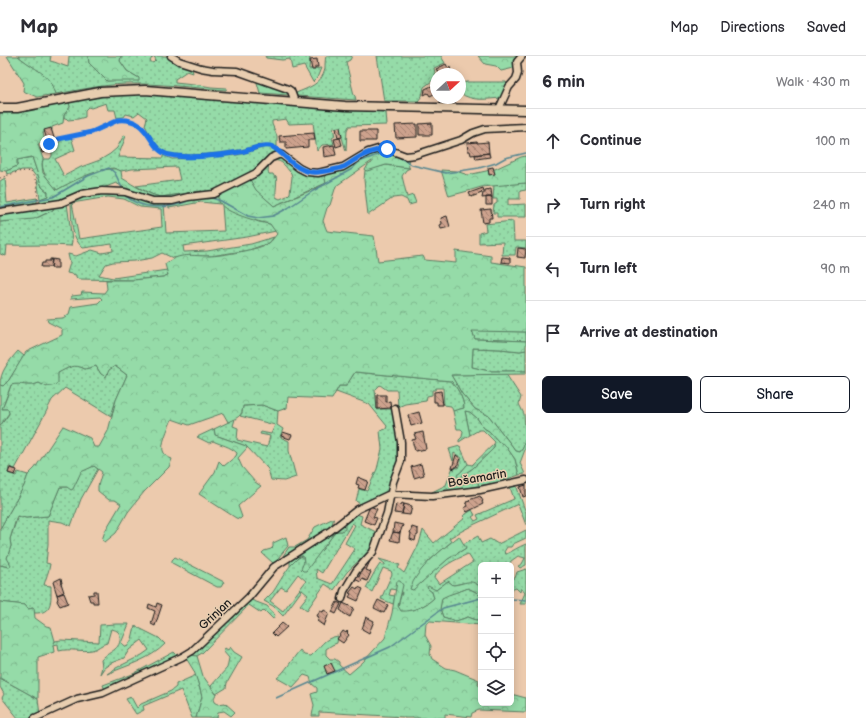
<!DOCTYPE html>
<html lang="en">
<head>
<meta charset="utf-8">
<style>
	:root { --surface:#fff; --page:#f7f7f7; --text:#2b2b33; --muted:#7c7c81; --line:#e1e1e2; --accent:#111827 }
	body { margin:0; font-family:"Balsamiq Sans",sans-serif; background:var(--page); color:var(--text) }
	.controls { position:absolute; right:12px; bottom:12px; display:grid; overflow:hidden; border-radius:6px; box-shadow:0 2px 10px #0003 }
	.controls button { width:36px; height:36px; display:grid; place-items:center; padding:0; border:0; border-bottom:1px solid var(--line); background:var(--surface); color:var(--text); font:20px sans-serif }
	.compass { position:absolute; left:430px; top:12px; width:36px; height:36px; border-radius:50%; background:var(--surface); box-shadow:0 2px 10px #0003; rotate:69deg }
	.stop { position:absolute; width:12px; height:12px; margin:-9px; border:3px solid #1a73e8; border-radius:50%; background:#fff }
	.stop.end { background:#1a73e8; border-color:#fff; box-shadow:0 1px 4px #0008 }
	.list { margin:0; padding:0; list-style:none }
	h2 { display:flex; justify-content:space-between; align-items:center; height:52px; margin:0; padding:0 16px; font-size:17px }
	h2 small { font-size:13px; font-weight:400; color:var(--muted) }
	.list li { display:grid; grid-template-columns:26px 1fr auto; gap:12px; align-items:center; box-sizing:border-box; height:64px; padding:0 16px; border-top:1px solid var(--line) }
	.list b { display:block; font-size:15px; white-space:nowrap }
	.list em { font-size:13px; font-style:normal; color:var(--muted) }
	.actions { display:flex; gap:8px; padding:12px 16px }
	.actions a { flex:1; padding:9px 0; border:1px solid var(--accent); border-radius:6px; text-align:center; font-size:14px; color:var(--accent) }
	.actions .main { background:var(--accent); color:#fff }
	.icon { flex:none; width:22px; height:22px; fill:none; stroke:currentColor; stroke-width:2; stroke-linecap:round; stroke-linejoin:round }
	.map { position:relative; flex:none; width:526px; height:662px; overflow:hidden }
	header { display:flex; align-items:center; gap:24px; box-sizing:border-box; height:56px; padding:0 20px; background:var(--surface); border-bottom:1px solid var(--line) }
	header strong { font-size:19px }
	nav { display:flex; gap:22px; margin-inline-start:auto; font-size:14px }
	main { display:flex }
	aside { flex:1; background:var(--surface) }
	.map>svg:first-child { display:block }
	.grass { fill:url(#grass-dots); stroke:#587c62; fill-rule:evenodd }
	.forest { fill:url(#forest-crowns); stroke:#587c62 }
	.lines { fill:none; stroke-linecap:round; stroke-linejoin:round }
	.stream { stroke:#578690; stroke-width:1.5 }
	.building { fill:url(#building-back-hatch); stroke:#1c1c1c }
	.minor-casing { stroke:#1c1c1c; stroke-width:9 }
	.major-casing { stroke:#1c1c1c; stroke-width:11 }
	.path { stroke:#1c1c1c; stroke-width:1; stroke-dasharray:1 3; stroke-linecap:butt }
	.minor { stroke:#e8ceb0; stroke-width:6 }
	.major { stroke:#e8ceb0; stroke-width:8 }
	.route { stroke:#1a73e8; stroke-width:5 }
	.labels { text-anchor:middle; stroke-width:3; stroke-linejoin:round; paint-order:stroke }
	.street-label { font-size:12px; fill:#1c1c1c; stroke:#e8ceb0 }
</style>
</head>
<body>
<header>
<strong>Map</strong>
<nav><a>Map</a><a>Directions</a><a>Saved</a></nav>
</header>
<main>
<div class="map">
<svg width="526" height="662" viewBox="0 0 526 662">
	<defs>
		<pattern id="grass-dots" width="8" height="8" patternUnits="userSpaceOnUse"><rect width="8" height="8" fill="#95dba8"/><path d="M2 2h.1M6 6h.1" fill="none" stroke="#80bb90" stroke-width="1.8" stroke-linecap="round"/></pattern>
		<pattern id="forest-crowns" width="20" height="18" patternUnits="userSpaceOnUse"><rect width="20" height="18" fill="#95dba8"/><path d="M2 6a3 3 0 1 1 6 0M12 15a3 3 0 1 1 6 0" fill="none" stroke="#80bb90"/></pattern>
		<pattern id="building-back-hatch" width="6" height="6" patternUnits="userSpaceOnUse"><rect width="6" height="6" fill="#cda28d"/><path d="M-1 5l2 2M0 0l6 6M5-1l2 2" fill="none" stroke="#a68372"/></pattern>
	</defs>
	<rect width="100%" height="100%" fill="#eccaad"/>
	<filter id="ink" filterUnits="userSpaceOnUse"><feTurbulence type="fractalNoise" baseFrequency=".025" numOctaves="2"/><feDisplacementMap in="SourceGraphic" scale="8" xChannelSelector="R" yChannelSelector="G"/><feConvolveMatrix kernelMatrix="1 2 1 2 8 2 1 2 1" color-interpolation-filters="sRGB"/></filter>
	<g filter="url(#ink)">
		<path class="grass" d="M18,0H51L50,5C56,6 61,9 68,11L69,0H88L89,7L107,25L139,22L127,15L120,5L121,0H153L150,5L153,7L156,4L154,0H169L191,9L193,17L187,15L175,23V26L194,28L211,31L227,32L226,34C193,32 159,27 125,28C102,29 79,34 56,38L51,26Z
			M265,0H293L294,2L298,0H310L309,13L321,12L317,22L313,26L304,10L292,13L290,3L282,4L266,2Z
			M326,0H352L350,4L346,6L354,39L355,40L356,44L297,40L296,37C308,32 322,28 325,13C325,9 325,4 326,0Z
			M377,0H442V2L445,7L434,12L436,22L424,31L422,40L418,45H384Z
			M467,26H506L508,30L501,42C488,43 472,46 460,37V28Z
			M118,38H142L184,40L386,56L387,69L349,70L347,74L346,95L339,71L333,72L335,80L332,82L334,88L322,89L317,95L313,67L289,68L286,63L272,65V68L277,80V91C263,85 254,92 241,94C226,97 177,103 165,96C156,91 149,79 145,69L147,62L139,56L134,60L126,58L124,61L117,62L115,54H108L106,47L91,52L88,51L85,54V61L78,63L68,64L66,62L64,63V59L70,51L69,46Z
			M124,79L126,80L118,101L163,102V99L172,103L237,99L265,91H271L276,94V97L252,117L214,136L202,137V135L161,141L155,140L136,130L180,124L177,111L132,113L121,115L113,112L102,114L64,130L57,134C48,125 40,115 43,103H50L52,100V93L64,82L71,81L75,94L55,103L64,120L81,111L100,104L110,98L117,92Z
			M32,101L42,131L48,136V140L40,143L37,122L31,114H22L7,118L6,115L17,110V104Z
			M281,101C301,116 298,119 324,117L326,127L274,150L255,134L249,122L269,106L268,116L269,118H273L275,122L276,120C278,126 275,134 276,141L280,143L287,140L290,137L292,121L291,117C286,112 282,103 274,105L273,103Z
			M386,109L410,112L406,114L402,120L407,141L413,139L416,147L409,149L407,144L401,141L393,142L368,159L364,124L365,114H367Z
			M5,122L7,147L37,142V148L0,154V125Z
			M526,127V134L520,135V143H508V149L526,148V161H497V157H493L494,149L497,147V143H493L494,129Z
			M101,137H118L164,147L166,177L224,175L222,149L228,154L259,166L270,168L276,175L247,181L183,190L184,196L207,195L251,188L274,181L269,187L249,194L211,200H187L173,202L162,197L152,202L135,205L113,206L106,208L99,219L113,222L167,214L168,219L163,221L133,224L78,223L76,221V219L67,217L70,207L68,198L76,200L92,194L102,197L113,195L112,188L83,192C70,180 72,164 71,148L75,142ZM108,141L124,143L140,151L161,153L162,171L79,183L72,147Z
			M220,137L218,142L220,148L201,146L169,152L168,147Z
			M67,147L72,185L71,190C50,188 28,190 7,189L6,200L0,198V166L39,161L53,154V149Z
			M513,165L514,185H526V192L516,191L515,199H502L503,186L479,187V177L486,175L485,168Z
			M472,274L526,276V285L475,283Z
			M473,292L500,293L520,295L526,294V315H489L472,311Z
			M18,295L24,300L9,324L3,330L0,329C0,316 9,305 18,295Z
			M72,309L81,311L85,313L96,310L101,318L115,310L127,319L116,344L111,360L65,332L52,344L45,358L15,413L9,411L8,417L16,420L18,416L28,419L24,430L0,473V370L9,358L8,353H2C3,349 5,347 6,343C8,339 9,334 11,329C22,325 27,332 39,327L47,331L57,322L58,317Z
			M355,316L451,325C457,331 464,343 464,352L453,355L451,350L444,349L443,332H436L435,334H432V339L427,340L426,345L405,348L398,351L397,334H387L380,329L375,334L377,353H392V354L398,379L400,402L388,435L360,448L356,445L359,433L367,435L377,413L382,393L380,375L386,373L387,370L369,348L336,336L339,330H346Z
			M498,318H506L521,341L519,348L524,358L526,384H525L523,392L520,396L516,395L489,360L475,353L462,338L451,319Z
			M262,349L278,355L277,369L283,373L280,381L289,385V395L296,421L284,425L271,424L268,413L246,390L215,379L214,373L235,363L233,370L238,372L237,384L267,391L270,380L260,378L261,376L271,378L275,369L240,360L242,357L243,350Z
			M465,355L470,356L477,362L484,372L489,375L499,386L505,389L515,403L519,419L496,427L477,430H479L476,424L443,437L428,438L446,429L453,411L458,412L462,402L454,397L453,405L449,393L460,390L468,408L460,417L463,419L473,412L494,392V388L495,386L483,374H479L470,379Z
			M94,410L98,413L81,443L71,470L62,466L48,464V488L46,507L50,508C49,516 46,521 44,529L51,530C51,544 53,558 34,557L33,552L28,553L25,549L0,546V509L9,511L7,502L11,490L10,483L18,460L26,462L48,460L60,431H67L81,415Z
			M515,426L526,457V469L518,448L473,469L449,482L451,486L429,505L414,525L421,526L448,503L466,492L463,488L478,480L481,487L490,483L498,488L526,474V482L513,488L511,491H507L504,496L506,498C513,495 518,491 526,488V509L520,512L518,510L522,508L525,502L518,500L511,505L509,509H481V532L477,528L464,527L453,529L448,525L436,534L427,532L432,536L434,542C426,550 412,556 400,556L398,550L402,536L397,526L396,534L391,533L389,539L395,540L393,548L381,543L392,518L391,515L383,512L372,536L366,532L374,517L380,508L385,509V508L379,503L400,509L398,512L404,517L419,488L423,474L434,487L465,462L463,460L472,454L475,459L472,461L475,465L479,463L477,459L514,443L510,431ZM468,498L473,506L439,528L434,521C443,509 455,504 468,498Z
			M356,458L362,460L360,468L378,477L371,493L347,516L334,534L325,528L307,554L300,549L308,539L302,534L283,560L273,550L264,545C267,542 270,539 273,536C280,526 291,503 303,500L304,506L322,494L336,475H342L345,466ZM352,467L355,469L345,487L355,493L332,528L317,522L316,513L322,517ZM298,518L306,525L283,555L270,545L281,531L286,534Z
			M526,513V548H520L525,537L521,532L520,536L516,532L511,534V517L513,522H515L517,516Z
			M468,532L476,536L481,541V563L476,564L468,561L456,565L443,561L440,552L442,541C451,537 459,536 468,532Z
			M251,544L267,550L275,559L273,563L264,554L261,557L249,549L202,597L197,600L191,599Z
			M116,568H129L121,587L127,591L132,583L135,570L159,582L165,588C151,603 126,610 107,618L116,612L142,599L149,594L142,584L129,594L124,602L111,607L104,612L100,618L102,611L101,604C107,596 122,594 120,580C119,575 116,574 111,573L107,587C101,588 98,593 92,594C82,596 70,592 59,595L58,588L53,589L55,585L61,584L99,586L100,569Z
			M230,591L234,596L242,601L227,627L226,632L216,638L211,630L227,612L229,602L223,595L225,592L228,594Z
			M174,596L178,600L105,634L103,629L133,618Z
			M196,619L202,641L196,662H192L181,634L143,650L144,654L136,658L126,643L131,641L137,652L141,648L171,635L176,631V628Z
			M0,622L38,643L40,659L34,662H18L2,642L4,638L0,631Z"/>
		<path class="forest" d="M7,0H18C27,8 45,17 51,26C53,29 54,34 56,38L37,41L23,35L24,27Z
			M88,0H121L120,5L127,15L139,22V25H107L89,7Z
			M478,0H518L514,7V12L501,15L496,10L485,8Z
			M256,23L288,34L289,39L260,37Z
			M69,46L70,51L64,59L63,67L52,71V74L43,77L45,85L38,88L43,103L42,108L43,117L57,134C70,126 97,113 111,113C115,112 118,114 121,115L122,122C135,130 147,138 161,141L202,135V137C181,141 159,147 138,139C130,136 123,131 116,127C91,137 67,144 40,148V143L48,140V136L42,131L32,101L17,104V110L6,115L0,114V56Z
			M385,95L408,102L409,112L386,109L367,115L365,114L368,109L372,107V105L336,130L330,149L327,152L323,165L327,175L374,180L378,205L423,200L425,204L456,207V195L491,200V206L526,211V276L472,275L475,283L526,285V294L520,295L500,293L473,292L472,311L489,315H526V318L451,319L462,338L475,353L489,360L516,395L520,396L523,392L525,384H526V391L520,407L525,418L519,419L515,403L505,389L499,386L489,375L484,372L477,362L470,356L465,355L470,379L459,386V384L462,381L463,375L461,373H457L453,355L464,352C464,343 457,331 451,325L355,316L346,330H339L332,343L288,341L287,352L278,355L262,349L243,350C242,361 238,361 228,366L223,357L189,369L172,363C169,371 159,390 164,397C166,400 169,402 172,403L169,411L144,436L128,456L116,477L105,486L102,484L105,475L121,448L115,444H109L98,435V430L102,416L94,410L81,416L73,433L71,434L67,431H60L48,460L26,462L17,460L10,483L11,490L7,502L11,509L10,511L0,509V473L24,430L28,419L35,412L63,370L90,382L94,391H99L108,375L116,344L127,319L115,310L109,314L106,321L101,318L96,310L85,313C74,307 68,312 58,317V327C50,332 47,331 39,327C27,332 22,326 11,329L2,353H8L9,357L0,370V329L3,330L9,324L26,296L62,279V273L48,266L47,263L63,262L69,258L71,251L98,247L102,243L100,241L70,243L72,240L81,239L82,236L104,237L107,233L106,224H133L163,221L168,219L165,208C180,196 192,200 209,200C220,200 261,193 269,187C272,185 275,180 277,178L270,168C259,166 225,157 220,147C218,143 219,140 220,137L249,122L256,134L274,150L326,128L324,117L372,96Z
			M526,100V127L481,131L468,135L449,140L441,114L456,115L468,119L495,113L521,101Z
			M53,149V154L34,163L0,166V158Z
			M214,373L215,379L246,390L247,392L238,402L242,411L255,426L261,430L238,450L242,461L240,463L236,462L199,438L215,416L219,405L224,410L236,400L237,397C230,390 221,389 213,385L209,387L197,381Z
			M494,388V392L473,412L467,416L460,422L458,421L457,419C462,416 464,412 468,408L472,409Z
			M476,424L478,426L479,430H477L443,437V434C453,428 465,429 476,424Z
			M334,462L331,471L283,503V500L289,491H295L307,484L315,471Z
			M345,466V473L342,475H336L306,515H303L301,513L304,506L303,500H300L290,510V503Z
			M459,480L466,492L448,503L413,534L410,533C417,512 443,493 459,480Z
			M286,481L288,490L279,501V505L274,508L262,497L264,495L271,493L273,491V487Z
			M175,501L224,526L221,531H217L172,507V504Z
			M397,525H400L403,529L398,550L401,555C412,556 426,550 434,542L432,536L427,532L428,530L436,534L448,525L453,529C465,528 471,521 481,532V541L476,536L468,532C459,536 451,537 442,542L440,553L443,561L456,565L468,561L476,564L481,563V569L430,565L426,567L425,579L431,590L430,598L432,603L446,612L455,614L479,624L478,629L481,630V647H511V638L526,642V656L479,654L472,657L471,661L445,658V662H404V661L319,656V660H312L314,649L311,638L317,636V632L312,628L310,621L304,619L293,631L277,622C286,615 292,603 300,594L304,599L311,600C321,591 323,582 338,580L337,587L332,589L326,593V599L330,603H335L339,606V609L349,618L363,606L385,582L392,557Z
			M0,546L25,549L28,553L34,552L35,562L46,570L51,571L55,585L53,589L54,596L38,601V643L0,622Z
			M191,599L197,600L203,620L216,638L214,642L215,646L218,648L225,647L235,656L231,660L224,655L218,656L217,662H196L202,641L200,633L194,615L186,602Z"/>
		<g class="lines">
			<path class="stream" d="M396,99L412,109L446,117L479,112L496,107L505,102L526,97
				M124,138C140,155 170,153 190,144
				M209,141L221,145L248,160L258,162L273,160L288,152L313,135L352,113L359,106L380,98L391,97
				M0,151L53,141L88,120L109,112L115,117L123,134
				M511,543L526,544
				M276,642L390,591L443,552L481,542"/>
		</g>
		<path class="building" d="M317,3L318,11H315V14H312L310,4Z
			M446,8L448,12L450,11L451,16H450L451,18H439L436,13Z
			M436,28V37L430,40L428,37L424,39L425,33Z
			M432,67V79H419V68Z
			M417,68V81L396,82L395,69Z
			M340,71L342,81L338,82L336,72Z
			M51,72L54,82L47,84L44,74Z
			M360,75H376V85H360Z
			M314,77L315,84H308V91L286,93V86H280L279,80Z
			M340,82L342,89L336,91L334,83Z
			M477,86V87L488,86L489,97L471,99L470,95H468L467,87Z
			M46,87L48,95L42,97L41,92L42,91V88Z
			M334,89L336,99L324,101L323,91Z
			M489,97L490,101L476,103L475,99Z
			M493,111L495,118L489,119L488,112Z
			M483,132L484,135L481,136L482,137L471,141L469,137Z
			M491,133L492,141L482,142L483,137H485V134Z
			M486,141H492V149H486Z
			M491,153L492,162H489V166L483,167L481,154Z
			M447,160L450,171L441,173L440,169L442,168L441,162Z
			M518,192L526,193L525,202L517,201Z
			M502,201L510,202V207L501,206Z
			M50,203H52L51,211H41L42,207H45V205H50Z
			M52,203L58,204V212H51Z
			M441,335L443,349H437V346H434V336Z
			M377,339H386V346L390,345L391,352L377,353Z
			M419,356L422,367L411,370L408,359Z
			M283,376L292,379L290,383L281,380Z
			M423,376L426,393L415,395L412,384L416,383L414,378Z
			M456,399L460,402L457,411H455V413L452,412Z
			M421,408L424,419L414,422L411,411Z
			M10,412L17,414L15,419L8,417Z
			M358,421L368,425L365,434L358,432L359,429L356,428Z
			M526,429V440L523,441L520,431Z
			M480,440L483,445L482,446L483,448L467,456L464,452L468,450L466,446L470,445L469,444Z
			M402,447L404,448L402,458L394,457L396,448L401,449Z
			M404,448L412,450L410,459L402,458Z
			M370,450L377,453L373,461L377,462L374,469L364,465Z
			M394,467L403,469L400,477L393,476Z
			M412,471L418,473V479L416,480L415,485L410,483L411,477H410Z
			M393,476L400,477L399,486L390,484Z
			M366,504L370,505L366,514L371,516L367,525L362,523L361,526L354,523L356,520L359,521Z
			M61,522L62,527H61L64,536L57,539L53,526Z
			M354,531L357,533L358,531L363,533L358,545L349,541L351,538L349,537Z
			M94,535H97L98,547H93V545H90L88,539L94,538Z
			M64,537L68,547L60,550L57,545L58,542L57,539Z
			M378,544L388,549L384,557L374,552Z
			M337,546L341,548L336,558L332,556Z
			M157,547L162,549L155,570L151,568L155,555L148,552L149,548L156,551Z
			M343,547L354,552L350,561L343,557V556L340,554Z
			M320,554L323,556L324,554L329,557L324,570L317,565L319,561L317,560Z
			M366,561L374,565L369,577L362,573Z
			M282,567L287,571L276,581L272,577Z
			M343,575L346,577L347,575L348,576L347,577L349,579L343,587L337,583Z
			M331,607L335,615L327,618L324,610Z"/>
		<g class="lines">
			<defs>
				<path id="minor" d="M171,0L179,5L201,12L213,14L237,15L288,33L291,35L295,46
					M499,53L509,31L516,23L518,17L517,6L522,0
					M0,156L61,147L82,138L102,135L125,136L153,145H172L188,141L214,138L256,117L271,102L278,99H282L299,112L307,116L318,117L343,111L368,96L378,93H387L406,100L415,99L461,84L473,77L485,73L526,71
					M342,543L344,535L356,515L373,496L387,457L393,426L401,405V386L395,352
					M35,662L77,643L103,637L182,601L192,595L249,541L274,511L330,475L358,453L390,438L432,440L480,434L526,424"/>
				<path id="major" d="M0,52H17L100,36L145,34L345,50L526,54"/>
			</defs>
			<use href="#minor" class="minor-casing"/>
			<use href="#major" class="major-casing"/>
			<path class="path" d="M49,88L58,83L92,75L118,64C155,61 146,101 180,101C200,100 222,100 242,96C250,94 258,90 266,90C270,90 274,91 277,94
				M0,122C10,119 21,113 31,116L37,127L38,145"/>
			<use href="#minor" class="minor"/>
			<use href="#major" class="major"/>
		</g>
	</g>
	<g class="lines" filter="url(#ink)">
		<path class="route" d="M49,88L58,83L92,76L118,64C152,61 147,95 170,99C189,103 221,99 240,96C249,95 260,88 270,90C275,91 278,95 282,98C292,108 304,118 319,116C326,115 336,114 343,111C346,110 350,107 353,105C364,98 374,93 387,93"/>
	</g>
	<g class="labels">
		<g class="street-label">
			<text transform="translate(477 422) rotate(-10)" y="4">Bošamarin</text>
			<text transform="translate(215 558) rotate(-43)" y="4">Grinjan</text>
		</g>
	</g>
</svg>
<div class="controls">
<button>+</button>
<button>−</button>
<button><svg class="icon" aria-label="locate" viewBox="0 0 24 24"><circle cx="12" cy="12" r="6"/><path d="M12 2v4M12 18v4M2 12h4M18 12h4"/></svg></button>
<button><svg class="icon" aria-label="layers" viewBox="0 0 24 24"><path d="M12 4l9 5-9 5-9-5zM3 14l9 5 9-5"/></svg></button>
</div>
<svg class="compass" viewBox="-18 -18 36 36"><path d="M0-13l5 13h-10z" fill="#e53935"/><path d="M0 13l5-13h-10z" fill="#7c7c81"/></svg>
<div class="stop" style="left:387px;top:93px"></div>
<div class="stop end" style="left:49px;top:88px"></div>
</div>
<aside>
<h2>6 min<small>Walk · 430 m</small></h2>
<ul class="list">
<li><svg class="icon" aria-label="ahead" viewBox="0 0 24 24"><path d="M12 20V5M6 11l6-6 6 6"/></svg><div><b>Continue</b></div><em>100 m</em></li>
<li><svg class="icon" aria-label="right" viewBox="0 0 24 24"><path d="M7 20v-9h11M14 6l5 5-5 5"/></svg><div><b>Turn right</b></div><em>240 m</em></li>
<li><svg class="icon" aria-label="left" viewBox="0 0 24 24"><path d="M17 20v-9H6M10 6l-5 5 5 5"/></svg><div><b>Turn left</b></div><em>90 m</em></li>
<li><svg class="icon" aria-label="arrive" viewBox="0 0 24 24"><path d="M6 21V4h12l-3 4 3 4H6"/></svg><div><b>Arrive at destination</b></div></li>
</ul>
<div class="actions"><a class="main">Save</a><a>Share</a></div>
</aside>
</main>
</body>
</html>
